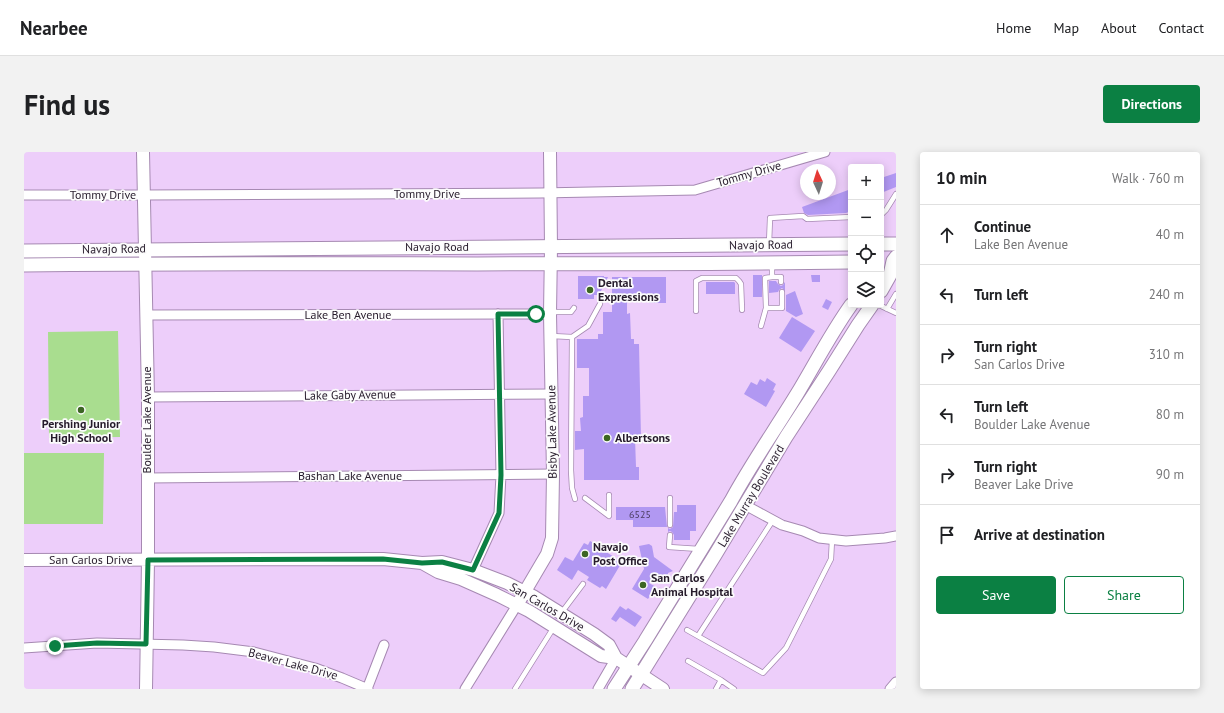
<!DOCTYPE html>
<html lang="en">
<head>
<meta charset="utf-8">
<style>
	:root { --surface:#fff; --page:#f2f2f2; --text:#202124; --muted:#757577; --line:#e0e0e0; --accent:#0b8043 }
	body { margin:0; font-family:"PT Sans",sans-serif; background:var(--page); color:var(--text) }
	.controls { position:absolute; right:12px; top:12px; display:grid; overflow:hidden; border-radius:4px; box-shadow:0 2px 10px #0003 }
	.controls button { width:36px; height:36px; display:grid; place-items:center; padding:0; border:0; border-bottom:1px solid var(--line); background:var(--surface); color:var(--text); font:20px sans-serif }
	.compass { position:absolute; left:776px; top:12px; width:36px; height:36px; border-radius:50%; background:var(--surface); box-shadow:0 2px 10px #0003; rotate:356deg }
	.stop { position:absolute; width:12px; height:12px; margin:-9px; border:3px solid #0b8043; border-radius:50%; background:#fff }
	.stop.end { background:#0b8043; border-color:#fff; box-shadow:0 1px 4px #0008 }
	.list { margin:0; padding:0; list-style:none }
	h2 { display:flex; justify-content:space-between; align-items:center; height:52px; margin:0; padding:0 16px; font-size:17px }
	h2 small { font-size:13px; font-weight:400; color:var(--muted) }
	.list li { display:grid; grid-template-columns:26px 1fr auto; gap:12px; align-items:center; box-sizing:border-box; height:60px; padding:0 16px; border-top:1px solid var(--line) }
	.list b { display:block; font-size:15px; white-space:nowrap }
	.list p { margin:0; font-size:13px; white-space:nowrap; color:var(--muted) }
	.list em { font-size:13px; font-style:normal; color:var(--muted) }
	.actions { display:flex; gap:8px; padding:12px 16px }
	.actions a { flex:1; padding:9px 0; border:1px solid var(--accent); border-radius:4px; text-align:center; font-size:14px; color:var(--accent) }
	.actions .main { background:var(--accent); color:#fff }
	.icon { flex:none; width:22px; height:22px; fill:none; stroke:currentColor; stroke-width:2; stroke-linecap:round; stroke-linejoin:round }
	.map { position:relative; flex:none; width:872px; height:537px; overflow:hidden; border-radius:4px }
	header { display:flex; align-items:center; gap:24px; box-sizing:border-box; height:56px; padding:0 20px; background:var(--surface); border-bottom:1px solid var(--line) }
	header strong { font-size:19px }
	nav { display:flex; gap:22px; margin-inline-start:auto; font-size:14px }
	.intro { display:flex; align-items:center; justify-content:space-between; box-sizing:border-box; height:96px; padding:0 24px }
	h1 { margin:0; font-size:28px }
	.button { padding:10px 18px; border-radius:4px; background:var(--accent); color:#fff; font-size:14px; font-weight:700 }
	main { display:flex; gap:24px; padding:0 24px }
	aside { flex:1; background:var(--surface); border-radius:4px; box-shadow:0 2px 10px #0003 }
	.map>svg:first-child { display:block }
	.green { fill:#a9dd8f }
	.building { fill:#b198f2 }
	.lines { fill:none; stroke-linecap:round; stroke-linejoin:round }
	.lane-casing { stroke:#a689b2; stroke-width:6 }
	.street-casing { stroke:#a689b2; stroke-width:11 }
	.secondary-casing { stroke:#a689b2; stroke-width:14 }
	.primary-casing { stroke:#a689b2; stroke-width:15 }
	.lane { stroke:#fff; stroke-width:4.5 }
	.street { stroke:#fff; stroke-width:9 }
	.secondary { stroke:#fff; stroke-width:12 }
	.primary { stroke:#fff; stroke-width:13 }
	.route { stroke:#0b8043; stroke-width:5 }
	.poi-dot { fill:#3c6623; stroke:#fcfcfc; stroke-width:1.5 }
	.labels { text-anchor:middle; stroke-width:3.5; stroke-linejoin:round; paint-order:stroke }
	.number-label { font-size:10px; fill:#493a5d }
	.street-label { font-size:12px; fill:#261b2b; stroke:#fcfcfc }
	.poi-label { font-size:12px; font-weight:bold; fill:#261b2b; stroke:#fcfcfc; text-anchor:start }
</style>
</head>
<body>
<header>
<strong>Nearbee</strong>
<nav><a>Home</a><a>Map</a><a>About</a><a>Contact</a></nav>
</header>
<div class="intro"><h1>Find us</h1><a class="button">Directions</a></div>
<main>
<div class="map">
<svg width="872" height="537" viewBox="0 0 872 537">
	<rect width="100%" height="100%" fill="#edcefa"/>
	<path class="green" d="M94,179L96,285L25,286L24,180Z
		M0,301H80L79,372H0Z"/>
	<path class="building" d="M872,21V35L857,41V26Z
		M827,37V59L822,61L784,63L780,61L778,55Z
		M729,123H738V145H729Z
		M787,123H796V130H788Z
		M554,124H580V125H584L575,143H570V147H554Z
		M588,125H642V151H625V146H606L605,150H603V162L606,161L607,187H610V192H615L617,286H611L612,315H615V328H560V297L551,298V279H557L556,266L559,265V244H565V216H553V187H574V182H579V160H588Z
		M745,129H752L754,132L757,134L759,133L761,130V139L758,136L755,138L754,140L745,141Z
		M682,130H710L711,131V142H682Z
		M771,139L779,162L772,165L762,159V143Z
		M802,147L808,150L804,158L798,155Z
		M768,165L791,179L777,200L755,186Z
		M743,226L752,232L749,238L751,239L742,255L720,242L727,230L733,233L736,227L741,230Z
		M653,353H672V379H666V388H650V383L648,380L646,379L644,380V376L646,377L649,375L650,360H653Z
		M592,355H641L643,375H609V368H592Z
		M566,389L572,392L571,393L598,410L582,437L578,434L576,436L563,428L565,425L554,418L548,428L533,418L541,405L549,409L560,391L564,393Z
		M625,392L628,394L630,405L649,419L644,421V424L639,427L630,422L625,431L632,435L624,447L608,437L620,417L615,394Z
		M596,454L602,458L604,456L618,465L611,475L596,465L592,470L587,467Z"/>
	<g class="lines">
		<defs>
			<path id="lane" d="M857,63L862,58L872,42
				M745,92L746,66L779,64L783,67L827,65
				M748,112V125L741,126L742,156H758V140
				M748,125H757V130
				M855,153L872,161
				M863,157L872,142
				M672,159V129L678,126H712L715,129L717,132L718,158
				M526,160H547L550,156
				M737,174L742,156
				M527,184L548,185L547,318L548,336L551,347
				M548,185L564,174L576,152
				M561,346L585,364V343
				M646,373V346
				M646,383L645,395L675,397
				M636,439L646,445
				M538,460L559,432
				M663,478L739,521L762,496L807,407L808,388
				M674,484L749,368
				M664,509L697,528L692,537
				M697,528L710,537
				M491,537L530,475"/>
			<path id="street" d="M0,43H119L516,41L671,38L801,0
				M122,163L526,162
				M124,245L528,242
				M123,326L529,322
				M721,353L758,373L779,379L795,386L822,389L861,386L872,384
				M449,418L475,361L477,323L474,162
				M0,496L73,491L159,493L190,495L230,500L291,516L318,526L344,537
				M343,537L360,493
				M441,537L493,453
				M574,537L592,506
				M866,537L872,530"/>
			<path id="secondary" d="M119,0L124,245V408L122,537
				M0,408L359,407L398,411L418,410L449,418L483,431L509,444L570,482L585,493L592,506
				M398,411L414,420L437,427L473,443L505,459L577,504L592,506L639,537
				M493,453L523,402L528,386L529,322L526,162L527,95L526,0"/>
			<path id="primary" d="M857,92H872
				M0,99L827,92
				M0,113C276,110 551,114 827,110
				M857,139L866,123L869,109L872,105
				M590,537L621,489L707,349C727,312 751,278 773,242C791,212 807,181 827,153
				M608,537L691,403L762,285L805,219L834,173L848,153"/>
		</defs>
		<use href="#lane" class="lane-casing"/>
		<use href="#street" class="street-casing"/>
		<use href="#secondary" class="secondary-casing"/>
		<use href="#primary" class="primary-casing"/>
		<use href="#lane" class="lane"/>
		<use href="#street" class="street"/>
		<use href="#secondary" class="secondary"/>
		<use href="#primary" class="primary"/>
	</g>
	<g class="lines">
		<path class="route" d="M31,494L73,491L122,492L124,408L359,407L398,411L418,410L449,418L475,361L477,323L474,162H512"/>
	</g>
	<g class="poi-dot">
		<circle cx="566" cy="138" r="4"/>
		<circle cx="57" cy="258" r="4"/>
		<circle cx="583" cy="286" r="4"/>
		<circle cx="561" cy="402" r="4"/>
		<circle cx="619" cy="433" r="4"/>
	</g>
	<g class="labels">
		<g class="number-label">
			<text x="616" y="366">6525</text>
		</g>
		<g class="street-label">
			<text transform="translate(725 22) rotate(-16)" y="4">Tommy Drive</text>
			<text x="403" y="46">Tommy Drive</text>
			<text x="79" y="47">Tommy Drive</text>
			<text transform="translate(737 93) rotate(-1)" y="4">Navajo Road</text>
			<text x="413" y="99">Navajo Road</text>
			<text transform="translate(90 97) rotate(-1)" y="4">Navajo Road</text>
			<text x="324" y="167">Lake Ben Avenue</text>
			<text transform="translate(326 243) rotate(-1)" y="4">Lake Gaby Avenue</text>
			<text transform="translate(123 268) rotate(-90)" y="4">Boulder Lake Avenue</text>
			<text transform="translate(528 280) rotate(-91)" y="4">Bisby Lake Avenue</text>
			<text x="326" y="328">Bashan Lake Avenue</text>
			<text transform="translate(727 344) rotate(-59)" y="4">Lake Murray Boulevard</text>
			<text x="67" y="412">San Carlos Drive</text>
			<text transform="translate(523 455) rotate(30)" y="4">San Carlos Drive</text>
			<text transform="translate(269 512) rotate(15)" y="4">Beaver Lake Drive</text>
		</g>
		<g class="poi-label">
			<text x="574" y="135">Dental<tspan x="574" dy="14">Expressions</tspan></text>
			<text x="57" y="276" text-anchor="middle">Pershing Junior<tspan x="57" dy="14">High School</tspan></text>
			<text x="591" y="290">Albertsons</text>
			<text x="569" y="399">Navajo<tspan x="569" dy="14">Post Office</tspan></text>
			<text x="627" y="430">San Carlos<tspan x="627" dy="14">Animal Hospital</tspan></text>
		</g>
	</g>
</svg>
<div class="controls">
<button>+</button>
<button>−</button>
<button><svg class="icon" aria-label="locate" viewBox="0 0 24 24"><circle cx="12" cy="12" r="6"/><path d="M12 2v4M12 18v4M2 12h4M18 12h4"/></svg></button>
<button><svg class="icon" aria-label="layers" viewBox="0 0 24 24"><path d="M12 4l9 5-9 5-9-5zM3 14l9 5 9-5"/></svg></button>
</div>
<svg class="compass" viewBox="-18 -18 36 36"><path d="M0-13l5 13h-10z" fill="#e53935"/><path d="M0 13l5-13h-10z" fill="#757577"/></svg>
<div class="stop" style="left:512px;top:162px"></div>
<div class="stop end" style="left:31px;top:494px"></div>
</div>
<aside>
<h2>10 min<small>Walk · 760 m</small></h2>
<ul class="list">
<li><svg class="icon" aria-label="ahead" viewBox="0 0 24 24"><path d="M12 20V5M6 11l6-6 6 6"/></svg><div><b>Continue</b><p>Lake Ben Avenue</p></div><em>40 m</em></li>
<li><svg class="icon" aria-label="left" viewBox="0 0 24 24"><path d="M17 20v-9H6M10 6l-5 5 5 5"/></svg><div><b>Turn left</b></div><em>240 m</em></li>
<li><svg class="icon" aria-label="right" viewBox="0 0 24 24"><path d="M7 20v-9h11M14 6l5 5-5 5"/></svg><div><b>Turn right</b><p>San Carlos Drive</p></div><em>310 m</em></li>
<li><svg class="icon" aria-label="left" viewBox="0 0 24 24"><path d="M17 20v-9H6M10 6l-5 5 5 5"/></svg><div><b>Turn left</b><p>Boulder Lake Avenue</p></div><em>80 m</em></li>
<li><svg class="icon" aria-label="right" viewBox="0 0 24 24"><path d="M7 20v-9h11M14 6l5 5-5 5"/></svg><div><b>Turn right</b><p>Beaver Lake Drive</p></div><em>90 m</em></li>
<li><svg class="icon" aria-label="arrive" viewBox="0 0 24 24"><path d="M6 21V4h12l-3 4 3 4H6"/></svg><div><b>Arrive at destination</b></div></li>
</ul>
<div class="actions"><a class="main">Save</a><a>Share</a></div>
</aside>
</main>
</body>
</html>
